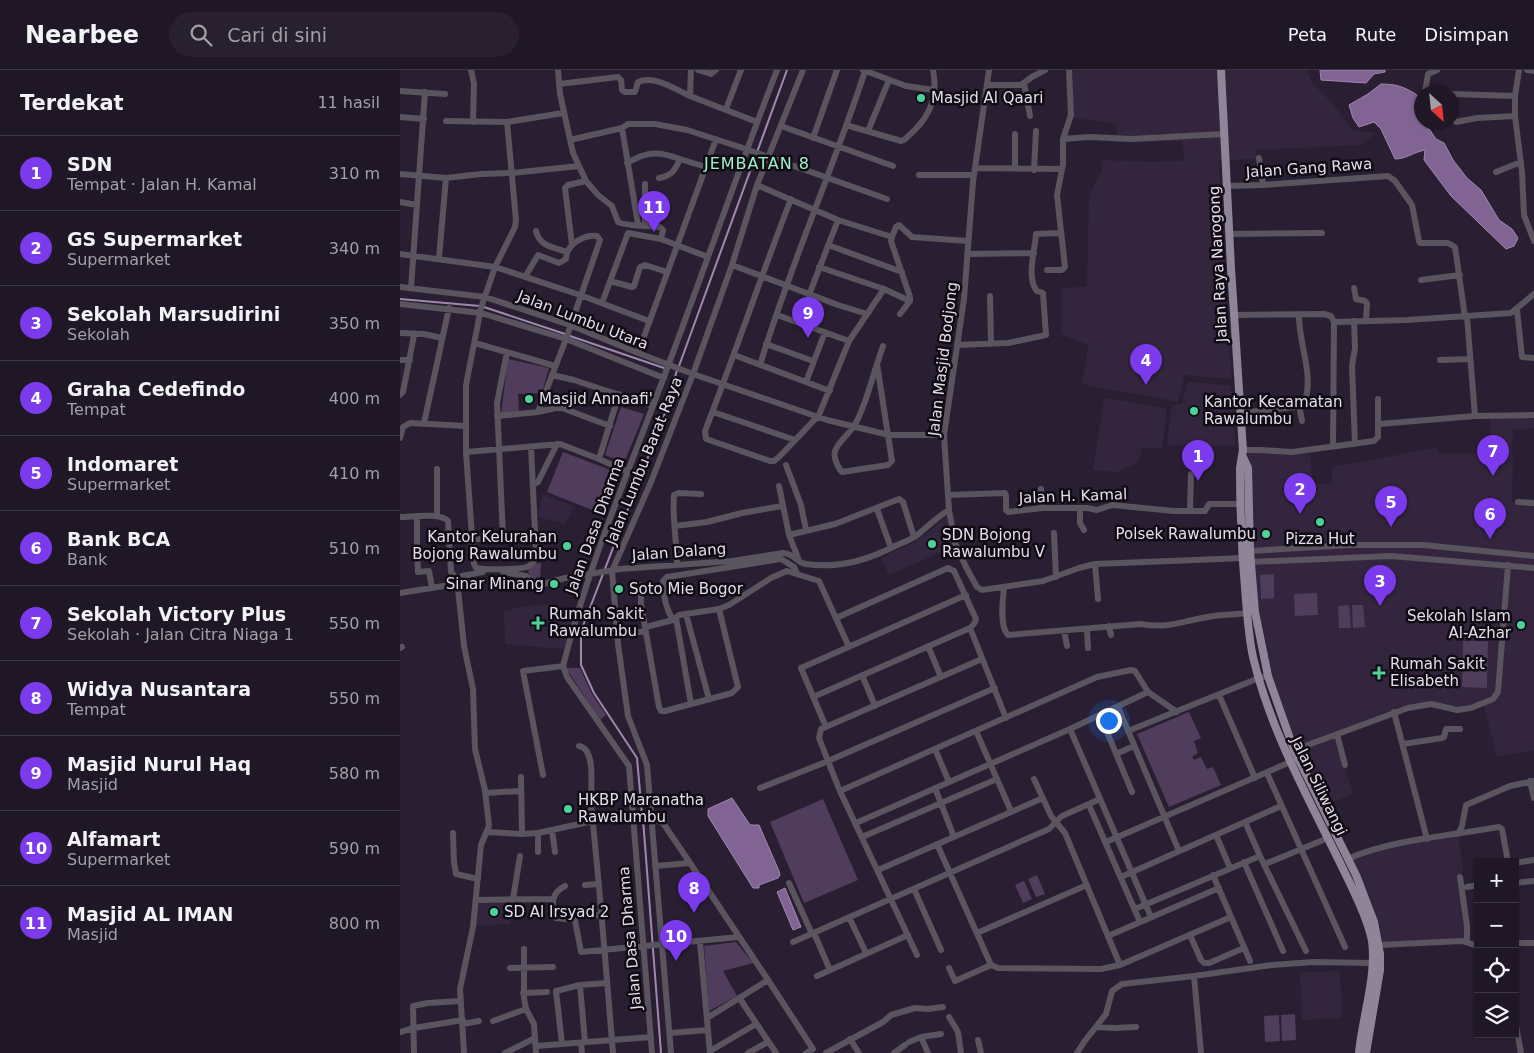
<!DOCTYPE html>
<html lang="id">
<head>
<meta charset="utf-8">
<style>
	:root { --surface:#201726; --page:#28202e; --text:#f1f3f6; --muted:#a29fa7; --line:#3d3643; --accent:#7c3aed }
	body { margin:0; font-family:"DejaVu Sans",sans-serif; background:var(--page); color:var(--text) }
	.controls { position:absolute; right:15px; bottom:15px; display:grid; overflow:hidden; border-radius:0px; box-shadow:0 1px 4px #0004 }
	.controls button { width:45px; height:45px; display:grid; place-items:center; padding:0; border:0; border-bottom:1px solid var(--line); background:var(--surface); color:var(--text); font:25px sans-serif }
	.compass { position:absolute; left:1014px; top:15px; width:45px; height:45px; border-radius:50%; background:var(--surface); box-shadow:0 1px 4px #0004; rotate:153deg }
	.you { position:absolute; left:708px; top:650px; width:18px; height:18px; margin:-12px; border:4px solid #fff; border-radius:50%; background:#1a73e8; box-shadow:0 0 0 8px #1a73e833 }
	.badge { display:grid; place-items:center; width:32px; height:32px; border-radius:50%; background:var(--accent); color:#fff; font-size:16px; font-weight:700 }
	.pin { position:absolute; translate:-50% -41px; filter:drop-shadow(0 1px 2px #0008) }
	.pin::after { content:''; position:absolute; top:26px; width:18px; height:15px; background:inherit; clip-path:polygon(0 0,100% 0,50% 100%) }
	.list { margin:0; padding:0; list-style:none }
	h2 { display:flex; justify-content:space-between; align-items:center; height:65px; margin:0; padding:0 20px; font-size:21px }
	h2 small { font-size:16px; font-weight:400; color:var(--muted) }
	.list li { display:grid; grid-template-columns:32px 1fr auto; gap:15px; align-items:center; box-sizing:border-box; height:75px; padding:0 20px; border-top:1px solid var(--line) }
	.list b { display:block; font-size:19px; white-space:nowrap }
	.list p { margin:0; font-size:16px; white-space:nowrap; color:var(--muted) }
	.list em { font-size:16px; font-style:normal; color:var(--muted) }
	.icon { flex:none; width:28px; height:28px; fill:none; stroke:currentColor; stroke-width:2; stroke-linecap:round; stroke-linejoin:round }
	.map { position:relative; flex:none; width:1134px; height:983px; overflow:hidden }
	header { display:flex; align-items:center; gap:30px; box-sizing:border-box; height:70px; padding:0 25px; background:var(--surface); border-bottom:1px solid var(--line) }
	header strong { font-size:24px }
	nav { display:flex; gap:28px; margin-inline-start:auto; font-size:18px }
	.search { width:350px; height:45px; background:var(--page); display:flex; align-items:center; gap:12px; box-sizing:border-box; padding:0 18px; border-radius:28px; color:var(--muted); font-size:19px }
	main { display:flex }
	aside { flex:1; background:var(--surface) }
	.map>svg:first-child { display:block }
	.built { fill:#34253e }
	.green { fill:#4f3d5b }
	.water { fill:#816494; stroke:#9f88ae }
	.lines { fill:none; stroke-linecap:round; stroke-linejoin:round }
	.stream { stroke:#9f88ae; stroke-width:2 }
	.minor { stroke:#5a545e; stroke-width:6 }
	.major { stroke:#908498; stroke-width:8 }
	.poi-dot { fill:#4dd39a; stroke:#100b13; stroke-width:2 }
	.labels { text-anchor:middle; stroke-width:5; stroke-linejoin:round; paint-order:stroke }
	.poi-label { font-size:15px; fill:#e4ddea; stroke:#100b13; text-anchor:start }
	.street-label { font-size:15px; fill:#e4ddea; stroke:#100b13 }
	.neighbourhood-label { font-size:16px; letter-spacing:1px; fill:#9ff2c8; stroke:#100b13 }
</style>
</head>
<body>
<header>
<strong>Nearbee</strong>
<div class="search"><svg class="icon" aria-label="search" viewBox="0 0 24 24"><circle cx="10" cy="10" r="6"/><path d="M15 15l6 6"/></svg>Cari di sini</div>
<nav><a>Peta</a><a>Rute</a><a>Disimpan</a></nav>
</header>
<main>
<aside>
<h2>Terdekat<small>11 hasil</small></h2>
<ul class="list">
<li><span class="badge">1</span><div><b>SDN</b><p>Tempat · Jalan H. Kamal</p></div><em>310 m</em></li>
<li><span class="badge">2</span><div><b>GS Supermarket</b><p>Supermarket</p></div><em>340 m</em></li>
<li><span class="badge">3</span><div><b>Sekolah Marsudirini</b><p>Sekolah</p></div><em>350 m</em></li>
<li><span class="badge">4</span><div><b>Graha Cedefindo</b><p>Tempat</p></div><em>400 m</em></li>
<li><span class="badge">5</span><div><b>Indomaret</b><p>Supermarket</p></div><em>410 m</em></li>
<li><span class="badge">6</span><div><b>Bank BCA</b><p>Bank</p></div><em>510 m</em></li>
<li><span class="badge">7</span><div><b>Sekolah Victory Plus</b><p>Sekolah · Jalan Citra Niaga 1</p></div><em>550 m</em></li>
<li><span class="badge">8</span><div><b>Widya Nusantara</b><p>Tempat</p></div><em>550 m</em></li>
<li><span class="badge">9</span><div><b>Masjid Nurul Haq</b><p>Masjid</p></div><em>580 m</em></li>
<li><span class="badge">10</span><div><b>Alfamart</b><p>Supermarket</p></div><em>590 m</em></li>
<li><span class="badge">11</span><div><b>Masjid AL IMAN</b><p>Masjid</p></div><em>800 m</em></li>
</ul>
</aside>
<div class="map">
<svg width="1134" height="983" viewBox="0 0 1134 983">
	<rect width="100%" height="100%" fill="#2a1f32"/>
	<path class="built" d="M680,0H906L913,14L931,32L954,61L977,63L960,75L856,80L857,89L819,90L824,213L832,309L784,305L778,332L681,314L689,275L661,264L662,219L687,216L689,126L702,100V90L748,92L785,91L782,71L732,72L717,70V54L674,48L670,2Z
		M788,312L831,316L835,376L767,375L772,335L782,334Z
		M704,328L767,338L762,379L742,377L738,392L718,402L693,400Z
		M1134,344V358L1113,360L1112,382L1113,383L1112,432L1134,435V680L1097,687L1084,636L1052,642L1038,633L996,642L934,663L953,724L922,736L877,636L852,526L845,379L873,384H910L913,414L932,413V397L1036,378L1039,384L1089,383L1091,348Z
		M142,425L174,436L165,454L138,447Z
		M548,446L555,476L489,505L481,488L515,472Z
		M130,535H152L174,546L164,579L105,574L104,541Z
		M1058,764L1063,798L1060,807L1068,871L978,875L947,789L962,783Z
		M79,831H113L110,854L75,856Z
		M940,901L942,948L902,950L900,902Z"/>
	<path class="green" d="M108,289L149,298L142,323L118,324L119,343L101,344Z
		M221,337L244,344L224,393L205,385Z
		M163,382L221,404L205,445L147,422Z
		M141,493L140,513L128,506L129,498L133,494Z
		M874,504V528L861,529L860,505Z
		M917,523L918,545L895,546L894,524Z
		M949,535L951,558H939L938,536Z
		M952,535H963L965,557L953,558Z
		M1063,571H1088L1087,618L1062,617Z
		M166,598H180L192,624L206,645L200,650Z
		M789,642L801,668L794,671L798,683L792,687L794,690L801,687L807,699L813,697L821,715L769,737L737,664Z
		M423,729L458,810L404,833L370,752Z
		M637,805L645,824L636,827L628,809Z
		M624,811L632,829L623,833L615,815Z
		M336,872L353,893L323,901L337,926L309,941L304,876Z
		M895,944L896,970L882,971L881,945Z
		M879,945L880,971L865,972L864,946Z"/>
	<path class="water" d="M920,0H985V2L974,4L966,13L921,10Z
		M981,14C996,14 1005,17 1017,25L1021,41L1022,52L1025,53L1036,69L1044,73L1053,90L1067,108L1081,120L1099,150L1112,159L1118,168L1114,176L1106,179L1051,126L1024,90L1025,80C1014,82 1006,89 995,89L981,59L974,52L959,57L953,48L949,35L968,24Z
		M332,728L350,755H359L379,801L380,805L378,808L359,815V818H353L308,746V739Z
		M385,818L401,857L393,860L377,822Z"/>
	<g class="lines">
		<path class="stream" d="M0,229L80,236
			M84,237L165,264
			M170,266L264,298
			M279,296L387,0
			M242,745L237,688L194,623L181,595V561L265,343L277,300
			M243,749L261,983"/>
		<path class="minor" d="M71,0L74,14L73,52
			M158,0L160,24L173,83L186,111L198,125L212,136L218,152C225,156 250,156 260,157L263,160L261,169
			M291,0L290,26L357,52
			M298,0L311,4L316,0
			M463,0L506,16L534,20
			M589,0L573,112L564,229L544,365L549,440L555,473L566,497L577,517L582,520L643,511L679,498L695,494L843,488L850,492L991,486L1134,498
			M1119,0L1115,26V46L1122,102L1124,145L1134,171
			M1127,0L1134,1
			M624,13L630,46
			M159,14L218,7L221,10L222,20L225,22H235L238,12C255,5 275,19 290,26
			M588,15H621L632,7L645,0
			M0,21L45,24
			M1025,22L1028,4L1037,0
			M1052,24L1115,26
			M326,39L341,0
			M0,47L24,49
			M46,51L107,52
			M1056,52L1077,48L1115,46
			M446,55L501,71L504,70C527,51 539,31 533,0
			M381,56L493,96
			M222,58L238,154
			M468,61L489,10
			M413,68L437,0
			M663,69L690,67L731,69L824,64
			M170,70L222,58L228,54H255L287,60L346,79L487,129
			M859,88L863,115
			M227,93C248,81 258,81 280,89
			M615,97V64
			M575,98L662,99
			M634,100L636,61
			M1096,102L1121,92
			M0,104L46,108L81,104L112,103L179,96
			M519,105H574
			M259,108C272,106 275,100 280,89L306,97
			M245,114V156
			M357,115L438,150L492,167
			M828,116L863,115L988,106L995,111L1012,135L1019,171L1020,173H1048L1055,177L1065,247
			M391,129C361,206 335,284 305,361L306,369L370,391H374L380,386L419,345L449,271L484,219
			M0,132L17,135
			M136,161C140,177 153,177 167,182
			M829,164L922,163
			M492,167L496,157L499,155L512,167L568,171
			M492,167L491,171L510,227V231L500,244
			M428,175L502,202
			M0,184L95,197L180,225L249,251
			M567,184L634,183
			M39,188L46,108
			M332,195L438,235L467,244
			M419,197L484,219L510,231
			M647,200H662L665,197L657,125L663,94V69L671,45L669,0
			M125,207L138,185L159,193L166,189L167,182L172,175L165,118L168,115L186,111
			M1021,210L1060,205
			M210,211L232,217L234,216L240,197L245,195L267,202
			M0,217L85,227L170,255L238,283L293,304L427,350L489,365H544
			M11,218L25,22
			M954,218L956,229L965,231L967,233L966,251
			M409,225L438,150
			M590,226L591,274
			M202,233L228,163L261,169L308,187
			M0,234L81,243L166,269L264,308
			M1117,240L1122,287L1134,288
			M377,245L449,271
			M834,245L924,244L931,246L934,252
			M954,251L955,278L952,296L955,374
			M934,252L1007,250L1111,243L1134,224
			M0,263L24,264L42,268
			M75,273L155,296
			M366,274L413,291
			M557,275L608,273L646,265L643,223L637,221C626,208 635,180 636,164L660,163
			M238,283L316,69
			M334,285L430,321
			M0,290H10
			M1040,290L1070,289
			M477,294C471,312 464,341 454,356C449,364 438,372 435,381C433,387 438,398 442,402L488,395L492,391L477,294L483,276
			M360,295C390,195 433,100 465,1
			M152,305L174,310L253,336
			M406,312L425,262
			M0,325L3,322L14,265
			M899,335L902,351
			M138,342L166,269L200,170L197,166C188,165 179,169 172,175
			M313,342L395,370
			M840,343L895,337L905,331C914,303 898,272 899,244
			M97,346L138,342L155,338H162L210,356
			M1075,346L1134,345
			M24,353L49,238
			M979,354L1075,346L1067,247
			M0,368L3,357L10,353L66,356
			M131,377L136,482C136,487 134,493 129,496C123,500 84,500 76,498L74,494L66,382V315L81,238L95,197L115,157L116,150L107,52L163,43
			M933,377L934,252
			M843,380H860L892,382L974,371L978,367V329
			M66,382L160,374L199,389L228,402
			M199,389L219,324
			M386,395L401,435L406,460
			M37,399V446
			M134,414L138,412L157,374
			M379,416L389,465L398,488
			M641,419L642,438
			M548,425L605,423L606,426V440L608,442L642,438H687L697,440L712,435L774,441H805L809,434H841
			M1118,432L1134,433
			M680,438V453L684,460
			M477,439L491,478
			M790,441L791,404
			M17,446V476
			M0,447C12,447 40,442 48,451L51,502L57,509L64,576L73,619L75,679L85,720L89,756L81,775L73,857L60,919L64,983
			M275,456L307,452L342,443L382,436
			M654,463L656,507
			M389,465L435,454L499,429L503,432L514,467
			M103,467L97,333L107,282
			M72,469L134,468
			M17,482L18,502L29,501L32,518
			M843,488L850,481L951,475H1023L1134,486
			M695,494L698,529
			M277,495C277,473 272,447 274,425L279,423L301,424
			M103,502L126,506L133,513L140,515L165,508L220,499L332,491L383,483C396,484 395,492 406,494C438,499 468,490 495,476C502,473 510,470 516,466C527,457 537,447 549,440
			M241,515V534L259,637L261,641H265L332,623L338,617L319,539
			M604,517C603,529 599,557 608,565L741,554C769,559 781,551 808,547C821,544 834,545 847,543
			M0,523L50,515L62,506L83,502
			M286,544L309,629
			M276,548L291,634
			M273,550C266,539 263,524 263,511L267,507L381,489L394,497L397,504
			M709,556L711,565
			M246,557L273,550L279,545L319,539L329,535L371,508L387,501L419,511L449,577
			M570,558L606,648
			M664,560L667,576
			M687,560L688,578
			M217,565L246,561
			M528,576L541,607
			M0,578L2,577
			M462,605L475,636
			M819,625L855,708
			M413,627L570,558L574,554L576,549L554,501L548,498L436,548
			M718,637L779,781
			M994,642L1027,769
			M700,645L732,722
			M426,657L401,598L566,525
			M670,659L751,847
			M576,661L611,741
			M728,661L859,608L868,606
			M937,664L945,695
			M1003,674L1042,668L1044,667L1046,659H1060
			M179,676C197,679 190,720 191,735C200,818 206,900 213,983
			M535,679L549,712
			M894,680L1008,638L1031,634L1057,640L1071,638L1093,629L1098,622L1108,495
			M716,684L734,676
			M867,703L945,877
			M143,705L123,601L163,596
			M121,707L122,764
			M634,709L651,746L665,763L720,895L831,847
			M1130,711L1134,728
			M360,718L421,694L595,618
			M535,718L554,767
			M440,721L697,607L731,600L735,601L748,622L777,642
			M85,723L121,721
			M689,735L740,852
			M251,750H257L263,753L290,793
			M845,752L860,786
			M456,753L670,659L748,622
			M152,760L155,782
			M87,762L122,764L138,763L193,751L251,747
			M53,763L54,792L56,804L78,809
			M1058,764L1062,756L1066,735L1110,716L1134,711
			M816,765L830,798
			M462,767L597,709
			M706,772L895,690
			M537,774L591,895L598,898L701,899L720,895
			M138,782V763
			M947,789C994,769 1049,766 1099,757L1102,759L1108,792
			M844,792L883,881
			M1115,793L1134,790
			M865,794L928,768
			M255,796L290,793L368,910L413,979L406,983
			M478,800L643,728
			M813,805L850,891
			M721,807L881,736
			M1060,807L1067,856V872
			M389,813L412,864
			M1115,813L1134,811
			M185,815L199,814
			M165,816C151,823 151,834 156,848L175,850L181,882L339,867
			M1067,817L1078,815
			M514,819L541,880
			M113,829L120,786
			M76,830L152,829
			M735,839L860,786L906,881
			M185,846L201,845
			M449,847L466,883
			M414,863L430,900
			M577,863L687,815
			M790,865L801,890L804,893H809L844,878
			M708,866L819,818
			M300,872L310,983
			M393,872L649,759L662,746L700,729
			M1115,873H1134
			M979,875L1062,871L1078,876
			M124,879V928L126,939L134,954L136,983
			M517,885L439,719L419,668L421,659L582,589
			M110,898L153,897
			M549,898L555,911L591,895
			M417,906L508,865
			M794,906L801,983
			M180,915L185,972
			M123,923L147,922
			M340,929L376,983
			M549,947L558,962L561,983
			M307,948L368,910
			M1115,950L1121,983
			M93,951L126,939
			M63,954L79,951
			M697,957L715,958L736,957
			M0,962L14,958L63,950
			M270,963L308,960
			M521,967L541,964
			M450,969L459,983
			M578,970L581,983
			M509,972L521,967L528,983
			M181,973L182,983
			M162,974L156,921L180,915L207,913
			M136,976L251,967
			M310,981L356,954
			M14,983L13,936L28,933L60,931
			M105,983L135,968
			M252,983L229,696L167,607L163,596C188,496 229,401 265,304C303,203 338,101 377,0
			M271,983L247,695L228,646L218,574L212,501L251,412L293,304L332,195L357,115L403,0
			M348,983L368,972
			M426,983L483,952L491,945L515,938L528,939L543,937
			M494,983L505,975
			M677,983L684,972L706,944L712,921L722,914L794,906L872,895L914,892L972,893"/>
		<path class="major" d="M821,0L831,198L843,380L840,398C840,442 842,487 846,531C848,551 849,572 854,591C874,673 920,748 955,824C962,839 969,855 972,871C977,905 962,949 959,983
			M843,387L848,398L850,481L853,518L855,542L868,606L894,680L956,805L974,852L980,884V900L966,983"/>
	</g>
	<g class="poi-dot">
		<circle cx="521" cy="28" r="5"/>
		<circle cx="129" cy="329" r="5"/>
		<circle cx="794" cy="341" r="5"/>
		<circle cx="920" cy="452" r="5"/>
		<circle cx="866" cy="464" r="5"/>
		<circle cx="532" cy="474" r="5"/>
		<circle cx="167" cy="476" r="5"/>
		<circle cx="154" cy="514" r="5"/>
		<circle cx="219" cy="519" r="5"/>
		<path d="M135.5 545.5h5v5h5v5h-5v5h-5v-5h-5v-5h5z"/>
		<circle cx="1121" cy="555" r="5"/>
		<path d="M976.5 595.5h5v5h5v5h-5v5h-5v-5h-5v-5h5z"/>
		<circle cx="168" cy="739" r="5"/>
		<circle cx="94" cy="842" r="5"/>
	</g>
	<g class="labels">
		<g class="poi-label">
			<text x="531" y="33">Masjid Al Qaari</text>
			<text x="139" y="334">Masjid Annaafi'</text>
			<text x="804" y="337">Kantor Kecamatan<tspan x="804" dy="17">Rawalumbu</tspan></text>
			<text x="856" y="469" text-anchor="end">Polsek Rawalumbu</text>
			<text x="542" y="470">SDN Bojong<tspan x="542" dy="17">Rawalumbu V</tspan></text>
			<text x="157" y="472" text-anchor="end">Kantor Kelurahan<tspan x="157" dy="17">Bojong Rawalumbu</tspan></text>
			<text x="920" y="474" text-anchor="middle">Pizza Hut</text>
			<text x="144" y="519" text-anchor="end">Sinar Minang</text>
			<text x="229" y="524">Soto Mie Bogor</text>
			<text x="149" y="549">Rumah Sakit<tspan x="149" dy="17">Rawalumbu</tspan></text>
			<text x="1111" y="551" text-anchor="end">Sekolah Islam<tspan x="1111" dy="17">Al-Azhar</tspan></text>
			<text x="990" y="599">Rumah Sakit<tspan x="990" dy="17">Elisabeth</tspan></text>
			<text x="178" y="735">HKBP Maranatha<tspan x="178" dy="17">Rawalumbu</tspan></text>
			<text x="104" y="847">SD Al Irsyad 2</text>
		</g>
		<g class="street-label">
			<text transform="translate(909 98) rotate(-4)" y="5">Jalan Gang Rawa</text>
			<text transform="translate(818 194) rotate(-93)" y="5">Jalan Raya Narogong</text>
			<text transform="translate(183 250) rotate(21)" y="5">Jalan Lumbu Utara</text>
			<text transform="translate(543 289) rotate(-83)" y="5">Jalan Masjid Bodjong</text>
			<text transform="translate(244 391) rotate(-68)" y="5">Jalan Lumbu Barat Raya</text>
			<text transform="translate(673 426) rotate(-2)" y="5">Jalan H. Kamal</text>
			<text transform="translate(195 456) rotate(-70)" y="5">Jalan Dasa Dharma</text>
			<text transform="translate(279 482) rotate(-4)" y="5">Jalan Dalang</text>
			<text transform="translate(919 716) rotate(64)" y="5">Jalan Siliwangi</text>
			<text transform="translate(230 868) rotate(-95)" y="5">Jalan Dasa Dharma</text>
		</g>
		<g class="neighbourhood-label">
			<text x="357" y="99">JEMBATAN 8</text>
		</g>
	</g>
</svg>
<div class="controls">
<button>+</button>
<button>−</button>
<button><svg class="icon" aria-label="locate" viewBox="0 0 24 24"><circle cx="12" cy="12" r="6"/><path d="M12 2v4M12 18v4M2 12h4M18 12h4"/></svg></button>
<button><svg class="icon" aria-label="layers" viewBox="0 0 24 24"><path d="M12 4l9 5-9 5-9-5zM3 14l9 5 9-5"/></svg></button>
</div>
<svg class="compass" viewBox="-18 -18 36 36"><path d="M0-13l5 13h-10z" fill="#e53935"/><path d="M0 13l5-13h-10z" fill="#a29fa7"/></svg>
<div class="you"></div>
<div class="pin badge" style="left:798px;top:411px">1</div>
<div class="pin badge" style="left:900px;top:444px">2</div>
<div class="pin badge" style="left:980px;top:536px">3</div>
<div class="pin badge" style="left:746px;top:315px">4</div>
<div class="pin badge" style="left:991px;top:457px">5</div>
<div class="pin badge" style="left:1090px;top:469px">6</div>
<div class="pin badge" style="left:1093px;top:406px">7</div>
<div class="pin badge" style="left:294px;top:843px">8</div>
<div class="pin badge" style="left:408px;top:268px">9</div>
<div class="pin badge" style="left:276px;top:891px">10</div>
<div class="pin badge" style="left:254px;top:162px">11</div>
</div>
</main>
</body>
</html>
